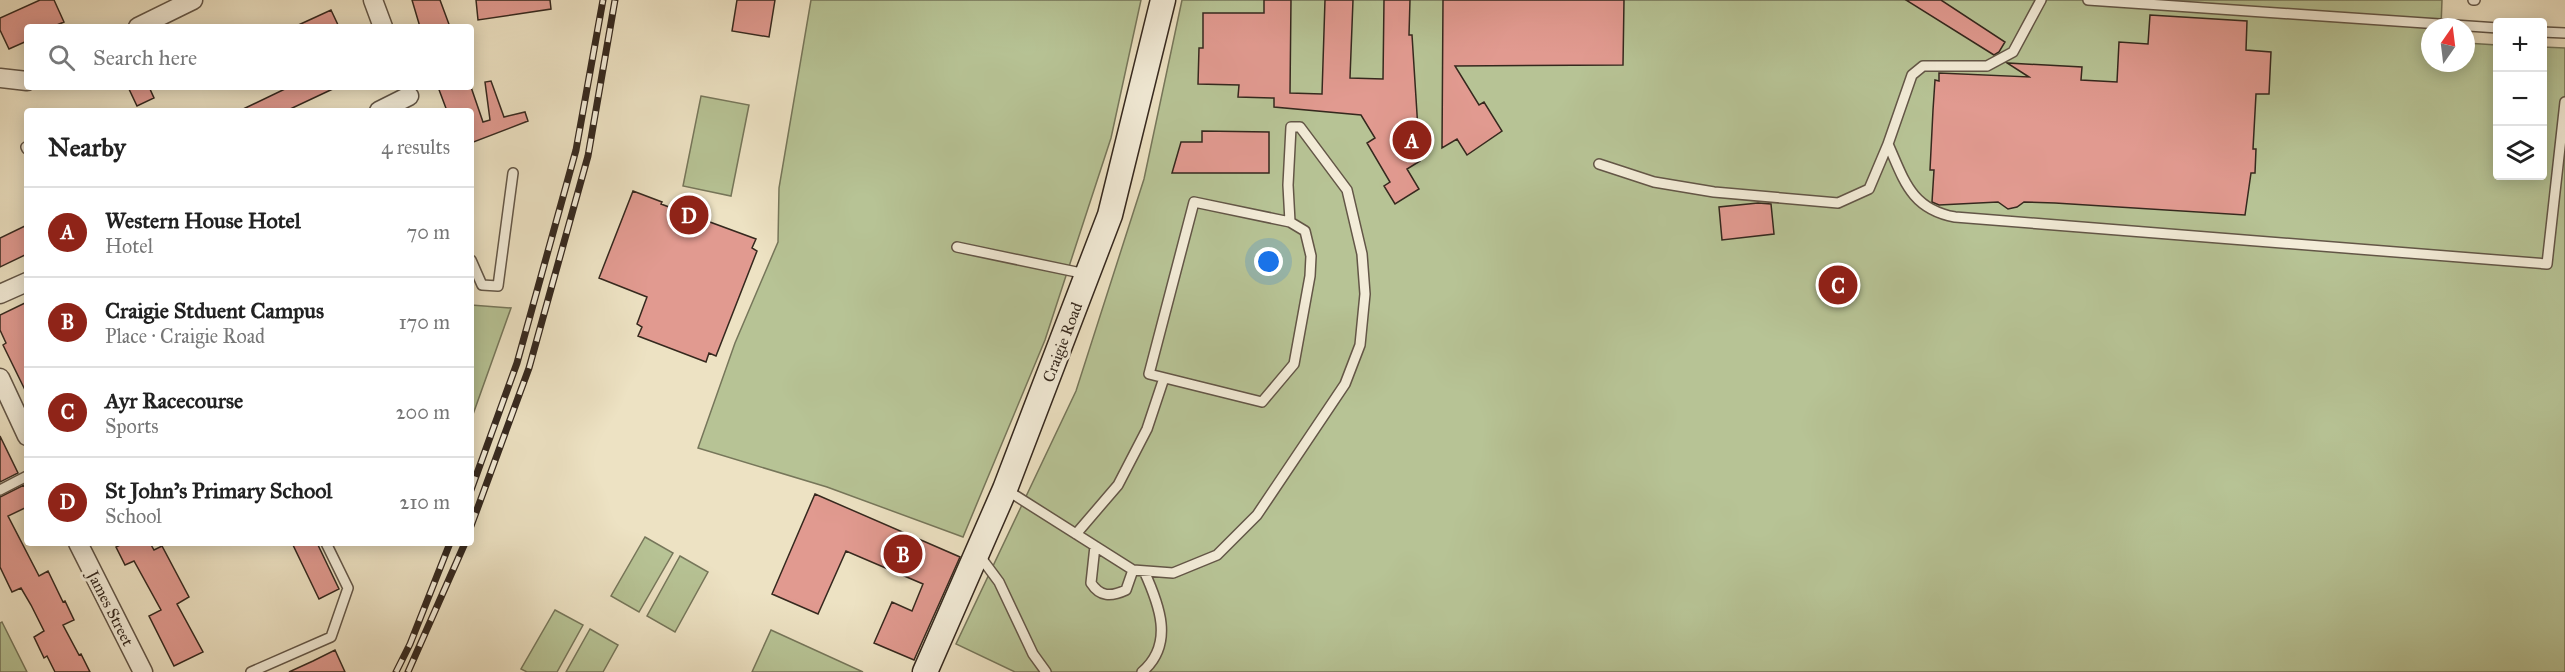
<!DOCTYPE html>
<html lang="en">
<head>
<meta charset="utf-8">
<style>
	:root { --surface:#fff; --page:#f6f6f6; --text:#222; --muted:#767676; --line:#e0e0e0; --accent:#8f2418 }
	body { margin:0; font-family:"IM FELL Great Primer",serif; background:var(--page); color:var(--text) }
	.controls { position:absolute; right:18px; top:18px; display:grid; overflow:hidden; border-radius:6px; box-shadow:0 3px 15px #0003 }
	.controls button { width:54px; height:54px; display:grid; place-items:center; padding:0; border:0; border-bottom:2px solid var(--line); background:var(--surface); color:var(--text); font:30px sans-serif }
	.compass { position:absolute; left:2421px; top:18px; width:54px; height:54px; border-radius:50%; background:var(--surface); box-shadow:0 3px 15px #0003; rotate:14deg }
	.you { position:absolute; left:1269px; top:262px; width:21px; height:21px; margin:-15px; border:4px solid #fff; border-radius:50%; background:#1a73e8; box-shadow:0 0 0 9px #1a73e833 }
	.badge { display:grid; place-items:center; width:39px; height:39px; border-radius:50%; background:var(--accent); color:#fff; font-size:20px; font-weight:700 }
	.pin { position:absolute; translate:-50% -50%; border:3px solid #fff; box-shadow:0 2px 6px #0006 }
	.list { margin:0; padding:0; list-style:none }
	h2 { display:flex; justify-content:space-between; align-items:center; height:78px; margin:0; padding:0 24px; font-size:26px }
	h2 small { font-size:20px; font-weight:400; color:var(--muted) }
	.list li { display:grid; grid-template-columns:39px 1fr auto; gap:18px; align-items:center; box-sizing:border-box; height:90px; padding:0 24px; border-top:2px solid var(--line) }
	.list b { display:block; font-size:22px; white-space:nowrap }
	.list p { margin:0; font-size:20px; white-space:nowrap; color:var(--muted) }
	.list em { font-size:20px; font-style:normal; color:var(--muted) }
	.icon { flex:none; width:33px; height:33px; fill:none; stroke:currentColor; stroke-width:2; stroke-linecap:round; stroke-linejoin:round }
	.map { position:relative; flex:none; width:2565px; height:672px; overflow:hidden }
	.search { position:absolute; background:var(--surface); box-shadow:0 3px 15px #0003; left:24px; top:24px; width:450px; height:66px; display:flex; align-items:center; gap:15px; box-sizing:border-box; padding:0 21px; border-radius:6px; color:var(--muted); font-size:22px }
	.panel { position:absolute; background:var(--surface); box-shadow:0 3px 15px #0003; left:24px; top:108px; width:450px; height:438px; border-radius:6px }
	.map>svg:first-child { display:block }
	.green { fill:#b7c395; stroke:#76765a; stroke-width:1.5 }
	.building { fill:#e19a90; stroke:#35281e; stroke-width:1.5 }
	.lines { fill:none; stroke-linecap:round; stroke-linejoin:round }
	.service-casing { stroke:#635647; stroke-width:12 }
	.minor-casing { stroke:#635647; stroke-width:21 }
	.secondary-casing { stroke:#35281e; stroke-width:27 }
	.service { stroke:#f3ecd8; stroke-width:9 }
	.minor { stroke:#f3ecd8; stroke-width:18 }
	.secondary { stroke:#f3ecd8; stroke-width:24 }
	.rail-casing { stroke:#35281e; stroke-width:7 }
	.rail { stroke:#f3ecd8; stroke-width:4.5; stroke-dasharray:14; stroke-linecap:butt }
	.labels { text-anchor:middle; stroke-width:6; stroke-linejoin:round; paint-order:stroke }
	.street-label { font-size:16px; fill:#35281e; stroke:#f3ecd8 }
</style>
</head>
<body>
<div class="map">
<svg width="2565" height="672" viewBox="0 0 2565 672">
	<rect width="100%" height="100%" fill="#ede2c3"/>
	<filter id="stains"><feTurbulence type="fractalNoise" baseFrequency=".00333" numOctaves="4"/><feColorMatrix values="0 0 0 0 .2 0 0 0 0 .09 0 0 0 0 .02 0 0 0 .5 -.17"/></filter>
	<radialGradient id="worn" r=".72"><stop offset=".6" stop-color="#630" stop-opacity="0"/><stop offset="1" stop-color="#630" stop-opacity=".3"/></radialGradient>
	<path class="green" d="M811,0H1141L1111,138L1045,340L963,537L827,487L698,448L735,343L778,242L779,188Z
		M1182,0H2442L2441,27H2430V63H2466V43L2497,45L2498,176H2542L2543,47L2565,48V672H1015L956,644L1076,391L1144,179Z
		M701,96L749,105L731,196L683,186Z
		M471,305L511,308L471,420Z
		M645,537L673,553L639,612L611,596Z
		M680,556L708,572L675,632L647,616Z
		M555,610L583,625L557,672H527L521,669Z
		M2,622L27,672H0V623Z
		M590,629L618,645L603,672H566Z
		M771,630L863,672H752Z"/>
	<path class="building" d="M40,0H54L64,22L52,27H27V41L9,49L0,30V18Z
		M412,0H440L450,27H420Z
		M476,0H550L551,9L478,20Z
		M737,0H775L769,37L732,31Z
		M1264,0H1291L1290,93L1322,94L1325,0H1353L1350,78L1383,79L1384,0H1410L1409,35H1412L1420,161L1407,169L1419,189L1395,204L1384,186L1390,182L1367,143L1375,138L1361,115L1274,107V98L1238,97L1239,85L1198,84L1199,48H1203V13H1264Z
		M1443,0H1624L1623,65L1455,66L1479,105L1484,102L1502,131L1467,155L1457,139L1442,148Z
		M1906,0H1941L2005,42L1999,52L1994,55Z
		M331,10L339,27H294Z
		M2150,15L2247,21L2246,50L2271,52L2269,94H2256L2253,149H2256L2255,173H2251L2245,215L2055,203L2024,202L2017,207L2008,209L1998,202L1939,205L1932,202L1934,170H1930L1933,110L1935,80L1939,81V73L2029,77L2007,63L2082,67L2081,80L2117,82L2119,42L2148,44Z
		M491,81L504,117L525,112L528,121L471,143V111H447L438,87H471L483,122L490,120L485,82Z
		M128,87H149L154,98L137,106Z
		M289,87H337L286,111H239Z
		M1202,131L1269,132V173H1172L1181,142H1202Z
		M633,191L662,202L661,204L756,239L752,248L757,251L716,356L709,353L706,362L638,336L642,327L637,324L647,297L599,278Z
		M1758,203L1771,204L1774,234L1722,240L1719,207Z
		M27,225V254L0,267V238Z
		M27,302V394L3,345L6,343L0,330V315Z
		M0,436L18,473L0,482Z
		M24,485L27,491V507L8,516L39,576L48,571L63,602L65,601L74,620L63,625L79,655L81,654L90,672H55L47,656L44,658L34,637L44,631L31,605L21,588L12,592L0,567V497Z
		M815,494L960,557L914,660L874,643L892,602L912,611L923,584L846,551L818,614L772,594Z
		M124,543H150L154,550L162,546L189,597L177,604L203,652L174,666L149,616L161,610L134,561L125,565L116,547Z
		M292,543H317L339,589L319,599Z
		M335,650L345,672H289L313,661Z"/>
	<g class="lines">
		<defs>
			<path id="service" d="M2088,0L2498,28
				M2473,0H2475
				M2542,32L2565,33
				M1888,144C1904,180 1911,209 1955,217L2547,264L2565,102
				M26,147L27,149
				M1599,164L1654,182L1714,192L1838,203L1869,189L1888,144L1912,75L1923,66H1987L2013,52L2041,0
				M1194,202L1290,222L1305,231L1311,256L1310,276L1294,364L1262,402L1149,374Z
				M957,247L1086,274
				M471,260L482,285L498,286L513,173
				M1005,489L1133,570L1173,573L1217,555L1257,515L1345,384L1360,345L1365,294L1362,254L1347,190L1300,127H1291L1288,185L1290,222
				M0,490L27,476
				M1076,534L1118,485L1147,429L1164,378
				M1095,546L1091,583C1100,597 1111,597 1126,590L1133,570
				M979,555L999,582L1033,654L1046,672
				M251,672L331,637L348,588L326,543
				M1142,672C1175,644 1159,604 1144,571"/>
			<path id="minor" d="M373,0L383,27
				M138,27L193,0
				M0,78L27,81
				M379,111L409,96
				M0,294L27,282
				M0,378L27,436
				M78,543L143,672"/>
			<path id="secondary" d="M925,672L1005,489L1110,215L1163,0"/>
		</defs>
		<use href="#service" class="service-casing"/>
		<use href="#minor" class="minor-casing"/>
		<use href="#secondary" class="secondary-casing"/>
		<use href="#service" class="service"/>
		<use href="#minor" class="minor"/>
		<use href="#secondary" class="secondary"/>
		<defs>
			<path id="rail" d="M471,490L517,363L576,150L603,0
				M471,526L529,368L588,156L615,0
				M396,672L410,644L450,543
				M408,672L465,543"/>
		</defs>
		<use href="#rail" class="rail-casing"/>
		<use href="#rail" class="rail"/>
	</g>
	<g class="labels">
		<g class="street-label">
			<text transform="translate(1062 342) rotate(-69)" y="6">Craigie Road</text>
			<text transform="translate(111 608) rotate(63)" y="6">James Street</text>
		</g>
	</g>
	<rect width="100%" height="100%" filter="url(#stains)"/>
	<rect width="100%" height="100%" fill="url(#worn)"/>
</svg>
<div class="controls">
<button>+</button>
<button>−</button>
<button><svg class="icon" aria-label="layers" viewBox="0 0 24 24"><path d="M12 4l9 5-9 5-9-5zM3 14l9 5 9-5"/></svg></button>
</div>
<svg class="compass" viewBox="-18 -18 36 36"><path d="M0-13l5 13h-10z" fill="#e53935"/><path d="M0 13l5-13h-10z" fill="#767676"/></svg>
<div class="you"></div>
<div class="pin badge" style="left:1412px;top:140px">A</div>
<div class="pin badge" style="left:903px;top:554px">B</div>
<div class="pin badge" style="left:1838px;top:285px">C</div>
<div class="pin badge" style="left:689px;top:215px">D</div>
<div class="search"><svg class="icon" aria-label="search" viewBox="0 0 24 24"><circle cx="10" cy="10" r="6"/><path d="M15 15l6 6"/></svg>Search here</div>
<section class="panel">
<h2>Nearby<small>4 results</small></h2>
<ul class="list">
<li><span class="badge">A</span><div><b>Western House Hotel</b><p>Hotel</p></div><em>70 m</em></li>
<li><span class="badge">B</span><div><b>Craigie Stduent Campus</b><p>Place · Craigie Road</p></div><em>170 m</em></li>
<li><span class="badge">C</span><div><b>Ayr Racecourse</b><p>Sports</p></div><em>200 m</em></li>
<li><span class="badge">D</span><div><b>St John's Primary School</b><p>School</p></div><em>210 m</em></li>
</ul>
</section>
</div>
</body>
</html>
